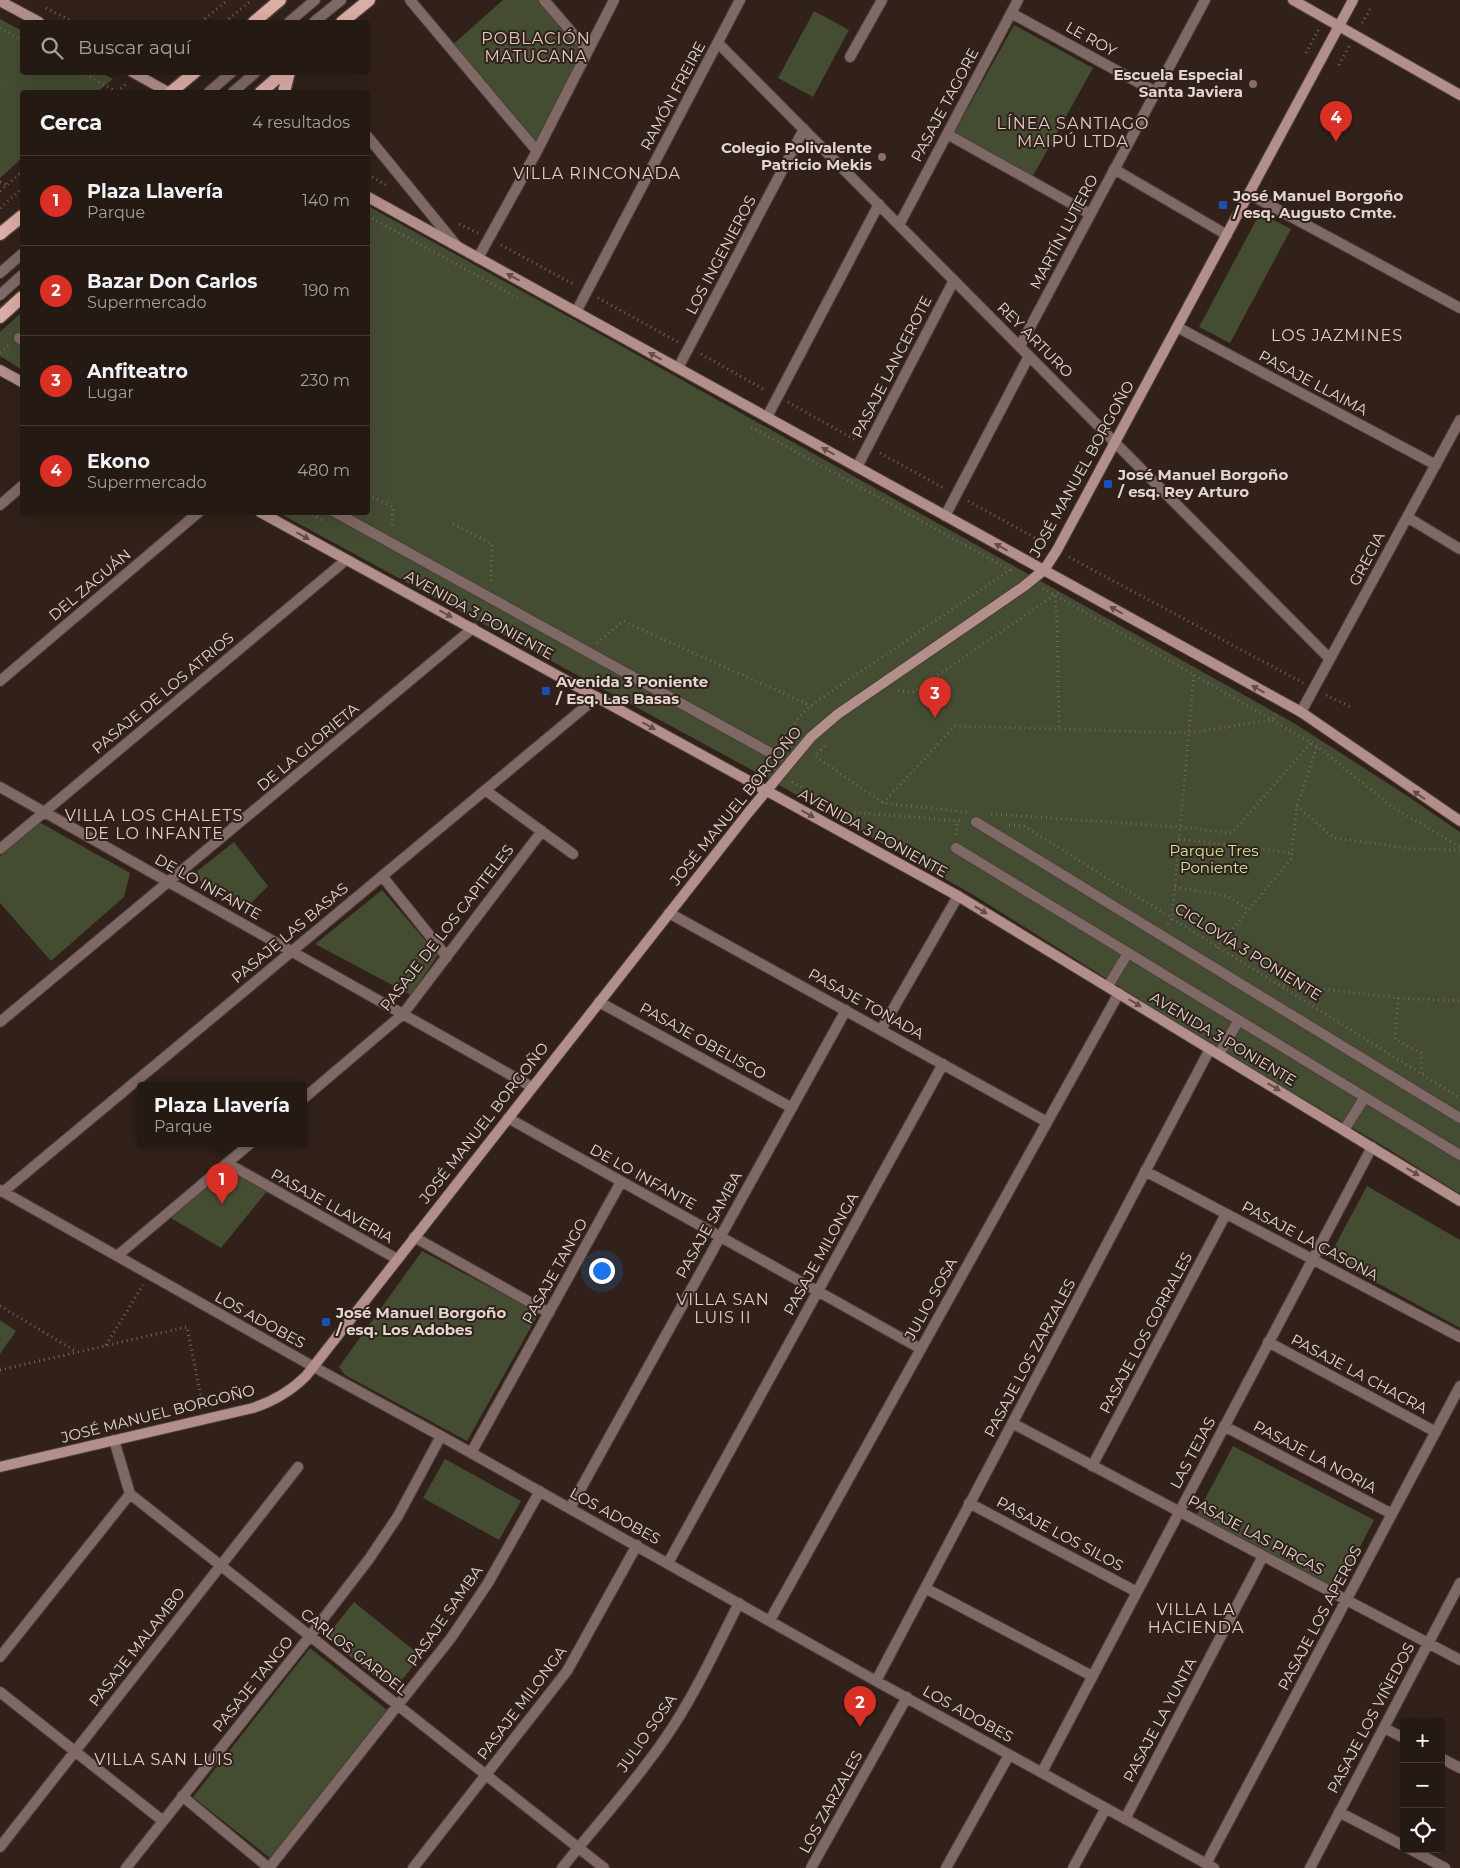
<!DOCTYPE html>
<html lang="es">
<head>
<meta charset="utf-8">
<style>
	:root { --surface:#251914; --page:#312622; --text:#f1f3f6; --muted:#a3a0a0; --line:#423834; --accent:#d93025 }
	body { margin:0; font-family:Montserrat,sans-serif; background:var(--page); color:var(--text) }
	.controls { position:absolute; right:15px; bottom:15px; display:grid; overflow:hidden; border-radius:5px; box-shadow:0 5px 20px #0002 }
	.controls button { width:45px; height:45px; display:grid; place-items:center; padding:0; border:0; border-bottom:1px solid var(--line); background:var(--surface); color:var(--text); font:25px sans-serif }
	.you { position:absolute; left:601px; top:1270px; width:18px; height:18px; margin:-12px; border:4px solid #fff; border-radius:50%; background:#1a73e8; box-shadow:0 0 0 8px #1a73e833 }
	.badge { display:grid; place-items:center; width:32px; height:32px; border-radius:50%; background:var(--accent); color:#fff; font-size:16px; font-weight:700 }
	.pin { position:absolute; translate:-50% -41px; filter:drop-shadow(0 1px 2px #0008) }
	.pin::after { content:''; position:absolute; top:26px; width:18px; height:15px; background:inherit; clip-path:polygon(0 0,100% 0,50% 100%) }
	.popup { position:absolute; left:137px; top:1082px; width:170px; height:65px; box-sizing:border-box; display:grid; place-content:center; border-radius:5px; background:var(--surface); filter:drop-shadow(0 1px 4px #0005); font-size:16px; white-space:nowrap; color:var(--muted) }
	.popup b { font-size:19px; color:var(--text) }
	.popup::after { content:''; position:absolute; left:50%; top:100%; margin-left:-10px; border:10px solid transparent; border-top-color:var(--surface) }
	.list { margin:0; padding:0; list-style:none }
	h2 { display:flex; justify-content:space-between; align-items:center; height:65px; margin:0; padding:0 20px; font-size:21px }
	h2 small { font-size:16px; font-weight:400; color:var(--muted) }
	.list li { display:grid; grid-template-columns:32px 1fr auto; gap:15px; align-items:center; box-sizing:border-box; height:90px; padding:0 20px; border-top:1px solid var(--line) }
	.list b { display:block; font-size:19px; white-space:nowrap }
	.list p { margin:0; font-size:16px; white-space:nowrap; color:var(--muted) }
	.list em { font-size:16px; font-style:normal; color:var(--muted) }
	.icon { flex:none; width:28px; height:28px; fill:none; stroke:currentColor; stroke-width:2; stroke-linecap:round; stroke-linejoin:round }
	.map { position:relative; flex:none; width:1460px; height:1868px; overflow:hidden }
	.search { position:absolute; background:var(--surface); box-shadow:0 5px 20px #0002; left:20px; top:20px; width:350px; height:55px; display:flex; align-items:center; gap:12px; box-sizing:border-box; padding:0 18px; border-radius:5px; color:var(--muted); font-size:19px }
	.panel { position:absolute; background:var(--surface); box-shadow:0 5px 20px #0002; left:20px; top:90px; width:350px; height:425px; border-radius:5px }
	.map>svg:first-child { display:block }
	.green { fill:#444c32 }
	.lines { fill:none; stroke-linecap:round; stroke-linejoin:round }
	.lane-casing { stroke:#4d3e37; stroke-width:12 }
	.street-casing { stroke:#4d3e37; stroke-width:12 }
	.secondary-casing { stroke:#4d3e37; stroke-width:12 }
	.primary-casing { stroke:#4d3e37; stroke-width:15 }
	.path { stroke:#73655f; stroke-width:3; stroke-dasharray:1 4; stroke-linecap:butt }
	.lane { stroke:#7f6966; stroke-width:10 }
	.street { stroke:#7f6966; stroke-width:10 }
	.secondary { stroke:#b28f8a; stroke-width:10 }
	.primary { stroke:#daada6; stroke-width:12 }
	.oneway { fill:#654d47 }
	.education-dot { fill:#8d6e63; stroke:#31211a; stroke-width:2 }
	.transit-dot { fill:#1a4fb4; stroke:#31211a; stroke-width:2 }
	.labels { text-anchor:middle; stroke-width:4; stroke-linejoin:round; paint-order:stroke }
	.street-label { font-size:15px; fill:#e1d6d1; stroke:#31211a }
	.poi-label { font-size:15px; font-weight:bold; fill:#e1d6d1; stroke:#31211a; text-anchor:start }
	.park-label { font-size:15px; fill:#d2e8a3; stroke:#31211a }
	.neighbourhood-label { font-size:16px; letter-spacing:1px; fill:#e2ccc3; stroke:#31211a }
</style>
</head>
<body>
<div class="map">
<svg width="1460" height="1868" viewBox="0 0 1460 1868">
	<rect width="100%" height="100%" fill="#31211a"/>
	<path class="green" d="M503,0H544L587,50L537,151L450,47Z
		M814,11L849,30L813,97L778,78Z
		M0,19L22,31V72L101,73L113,79L97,92H22V158L0,178Z
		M1014,25L1093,68L1033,176L954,133Z
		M368,206L618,344L1292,722L1403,793L1460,832V1194L1385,1147L1225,1053L970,893L763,776L279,513L368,512Z
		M1260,213L1291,229L1230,343L1199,327Z
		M22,312V370L0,356V332Z
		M39,822L130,873L124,897L51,961L0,903V856Z
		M234,842L268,886L248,906L191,876Z
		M382,890L438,955L411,995L315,944Z
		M228,1168L268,1190L221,1248L171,1218Z
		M1367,1186L1460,1240V1328L1329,1257Z
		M422,1251L539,1313L467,1441L345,1375L339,1367Z
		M0,1320L16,1331L0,1354Z
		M1233,1446L1374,1520L1338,1589L1196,1516Z
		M445,1459L521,1501L499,1540L423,1498Z
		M354,1602L421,1656L393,1691L326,1637Z
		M310,1648L387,1710L270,1858L193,1797Z"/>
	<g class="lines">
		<defs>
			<path id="lane" d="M289,22L315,0
				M314,22L341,0
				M850,57L882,0
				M209,92L232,72
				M233,92L256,72
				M0,273L22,254
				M0,295L22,275
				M956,848L1460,1155
				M1108,986L1128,953
				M1219,1054L1239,1020
				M1344,1130L1365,1097"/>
			<path id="street" d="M410,0L537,151
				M544,0L587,50
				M1011,13L1156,92
				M718,43L1330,659
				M947,134L1090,214
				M368,137L457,246
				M1114,169L1227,235
				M1249,194L1460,308
				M899,225L1018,0
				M478,258L537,151L614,0
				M576,312L740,0
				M1177,327L1436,465
				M19,338L22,340
				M1020,346L1205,0
				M678,368L804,129
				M767,417L879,204
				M857,467L954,280
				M0,505L22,486
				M335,512L769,752
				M945,516L1029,356
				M1407,517L1460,549
				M0,681L199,512
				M1301,712L1460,420
				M0,787L532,1087
				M485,790L573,854
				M976,822L1460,1118
				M0,849L346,560
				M382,876L447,957
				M669,913L1047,1122
				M599,1002L792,1108
				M0,1022L473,628
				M881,1030L958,896
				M303,1099L403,1014L542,831
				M508,1118L921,1349
				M227,1163L397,1259
				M1145,1171L1460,1337
				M0,1190L314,1367L441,1436L876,1681L1214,1868
				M3,1192L597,697
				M414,1237L549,1313
				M117,1256L251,1143
				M1268,1342L1436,1432
				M1012,1423L1460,1660
				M1224,1426L1392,1514
				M114,1440L130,1494L604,1868
				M471,1453L621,1182
				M1092,1466L1226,1214
				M969,1503L1137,1592
				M570,1508L846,1010
				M668,1563L943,1064
				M925,1588L1092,1676
				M770,1620L1119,993
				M0,1657L130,1494
				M876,1681L1210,1049
				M0,1692L163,1821
				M1384,1728L1404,1738
				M1441,1758L1460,1768
				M1042,1772L1372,1147
				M182,1796L269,1868
				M1339,1812L1404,1846
				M1125,1819L1263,1556
				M0,1847L298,1467
				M1410,1849L1445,1868
				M1206,1864L1460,1386
				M126,1868L310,1636L369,1559L398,1516L441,1436
				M269,1868L451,1638L488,1583L540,1491
				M413,1868L567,1671L637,1545
				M562,1868C597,1824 635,1783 666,1737C695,1695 716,1648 739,1603
				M811,1868L907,1697
				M946,1868L1009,1755
				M1073,1868L1106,1808
				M1310,1868L1460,1583"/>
			<path id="secondary" d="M1293,0L1460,95
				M0,1L39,22
				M132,72L168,92
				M368,197L1301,712L1460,821
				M0,370L22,382
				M260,512L958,896L1460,1201
				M0,1467L253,1408C274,1401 290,1392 306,1376L748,813L811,737L838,714L1023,587L1044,570L1057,550L1353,0"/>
			<path id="primary" d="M254,22L280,0
				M342,22L369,0
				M171,92L195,72
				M261,92L284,72
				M284,92L289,72
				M0,234L22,216
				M0,317L22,297"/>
		</defs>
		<use href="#lane" class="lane-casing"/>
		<use href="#street" class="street-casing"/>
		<use href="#secondary" class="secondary-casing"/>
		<use href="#primary" class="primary-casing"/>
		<path class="path" d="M46,8L74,22
			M201,22L228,0
			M225,22L252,0
			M1362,23L1372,6
			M0,28L22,40
			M1306,53L1319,29
			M1339,65L1349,46
			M81,72L117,92
			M117,92L127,83
			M368,174L389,187
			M0,182L7,185
			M0,191L22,172
			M0,208L22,189
			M368,216L518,298
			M459,224L478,233
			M501,245L575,285
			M598,298L678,342
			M0,353L9,345
			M701,354L765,390
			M788,402L857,441
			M751,427L1010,570L816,702L805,711L778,743
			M880,453L945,489
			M368,495L393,507L392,528
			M968,501L1046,544
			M308,512L324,521
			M453,524L492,544L491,582
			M1069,557L1303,683
			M1043,588L1317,746L1391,806L1460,847
			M1055,596L1057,620L1059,729
			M597,643L623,621L811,706
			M898,691L913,692L1059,592
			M1326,695L1353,708
			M825,746L815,756L883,803L967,812
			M792,782L846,812L963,821
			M883,803L955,726L1189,733L1272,720L1276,714
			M1297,806L1334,838L1413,849L1460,850
			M991,814L1180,827L1232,833L1311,743
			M1009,825L1024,826L1460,1098
			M956,835L957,821
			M1179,839L1292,853
			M1175,887L1227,896L1249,910
			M1168,924L1172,918L1194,675
			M1217,948L1291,859L1297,806L1317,746
			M1279,984L1398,998L1460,1001
			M1398,998L1395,1039L1421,1053L1422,1074
			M0,1306L77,1352
			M106,1345L143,1285
			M0,1370L187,1327L203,1406"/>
		<use href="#lane" class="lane"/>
		<use href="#street" class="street"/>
		<use href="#secondary" class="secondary"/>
		<use href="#primary" class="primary"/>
	</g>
	<defs><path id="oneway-solid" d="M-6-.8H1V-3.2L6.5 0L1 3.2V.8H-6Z" transform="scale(1.25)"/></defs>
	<g class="oneway">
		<use href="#oneway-solid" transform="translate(513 277) rotate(-151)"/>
		<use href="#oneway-solid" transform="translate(655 356) rotate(-151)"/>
		<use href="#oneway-solid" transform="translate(828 451) rotate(-151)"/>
		<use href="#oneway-solid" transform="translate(303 536) rotate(29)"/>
		<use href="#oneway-solid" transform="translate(1001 547) rotate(-151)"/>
		<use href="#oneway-solid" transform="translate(1116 610) rotate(-151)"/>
		<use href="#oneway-solid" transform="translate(446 614) rotate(28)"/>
		<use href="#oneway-solid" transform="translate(1258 689) rotate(-151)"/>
		<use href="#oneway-solid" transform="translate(649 726) rotate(29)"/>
		<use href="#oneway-solid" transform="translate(1419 795) rotate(-145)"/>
		<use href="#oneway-solid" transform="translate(808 814) rotate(29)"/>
		<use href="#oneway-solid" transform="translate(981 910) rotate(31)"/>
		<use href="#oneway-solid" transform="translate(1135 1003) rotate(31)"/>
		<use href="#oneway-solid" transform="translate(1274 1087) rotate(31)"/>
		<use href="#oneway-solid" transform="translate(1413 1172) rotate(31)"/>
	</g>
	<g class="education-dot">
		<circle cx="1253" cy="84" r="5"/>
		<circle cx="882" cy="157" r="5"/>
	</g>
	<g class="transit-dot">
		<rect x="1218" y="200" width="10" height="10" rx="2.5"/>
		<rect x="1103" y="479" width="10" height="10" rx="2.5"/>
		<rect x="541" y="686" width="10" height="10" rx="2.5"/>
		<rect x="321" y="1317" width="10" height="10" rx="2.5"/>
	</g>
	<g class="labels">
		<g class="street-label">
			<text transform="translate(1091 39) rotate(29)" y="5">LE ROY</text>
			<text transform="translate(673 96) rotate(-62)" y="5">RAMÓN FREIRE</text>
			<text transform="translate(945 105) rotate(-62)" y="5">PASAJE TAGORE</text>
			<text transform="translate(1064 232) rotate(-62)" y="5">MARTÍN LUTERO</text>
			<text transform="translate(721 255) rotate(-62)" y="5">LOS INGENIEROS</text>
			<text transform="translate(1035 340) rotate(45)" y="5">REY ARTURO</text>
			<text transform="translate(892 367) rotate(-63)" y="5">PASAJE LANCEROTE</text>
			<text transform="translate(1313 383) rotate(28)" y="5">PASAJE LLAIMA</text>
			<text transform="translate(1082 469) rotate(-61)" y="5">JOSÉ MANUEL BORGOÑO</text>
			<text transform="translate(1367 559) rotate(-62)" y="5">GRECIA</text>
			<text transform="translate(90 585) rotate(-40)" y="5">DEL ZAGUÁN</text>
			<text transform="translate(479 615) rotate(29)" y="5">AVENIDA 3 PONIENTE</text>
			<text transform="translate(163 693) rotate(-40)" y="5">PASAJE DE LOS ATRIOS</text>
			<text transform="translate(308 747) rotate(-40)" y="5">DE LA GLORIETA</text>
			<text transform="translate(736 806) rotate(-51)" y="5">JOSÉ MANUEL BORGOÑO</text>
			<text transform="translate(873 833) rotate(29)" y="5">AVENIDA 3 PONIENTE</text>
			<text transform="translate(208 887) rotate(29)" y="5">DE LO INFANTE</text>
			<text transform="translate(447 928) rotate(-52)" y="5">PASAJE DE LOS CAPITELES</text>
			<text transform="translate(290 933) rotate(-40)" y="5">PASAJE LAS BASAS</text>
			<text transform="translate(1248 952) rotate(32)" y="5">CICLOVÍA 3 PONIENTE</text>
			<text transform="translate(866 1004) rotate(29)" y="5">PASAJE TONADA</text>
			<text transform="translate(1223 1039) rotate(31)" y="5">AVENIDA 3 PONIENTE</text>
			<text transform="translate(703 1041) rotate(29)" y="5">PASAJE OBELISCO</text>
			<text transform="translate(484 1123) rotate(-52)" y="5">JOSÉ MANUEL BORGOÑO</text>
			<text transform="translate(643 1177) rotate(29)" y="5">DE LO INFANTE</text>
			<text transform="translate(332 1206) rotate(29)" y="5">PASAJE LLAVERIA</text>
			<text transform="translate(709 1225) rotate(-61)" y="5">PASAJE SAMBA</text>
			<text transform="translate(1310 1241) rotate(28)" y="5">PASAJE LA CASONA</text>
			<text transform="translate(821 1254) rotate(-61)" y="5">PASAJE MILONGA</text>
			<text transform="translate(555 1271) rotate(-61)" y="5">PASAJE TANGO</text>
			<text transform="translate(931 1299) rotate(-61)" y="5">JULIO SOSA</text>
			<text transform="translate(260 1320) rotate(29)" y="5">LOS ADOBES</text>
			<text transform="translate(1146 1333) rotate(-62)" y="5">PASAJE LOS CORRALES</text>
			<text transform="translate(1030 1358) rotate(-62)" y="5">PASAJE LOS ZARZALES</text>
			<text transform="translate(1359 1374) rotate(28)" y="5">PASAJE LA CHACRA</text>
			<text transform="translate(158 1414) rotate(-14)" y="5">JOSÉ MANUEL BORGOÑO</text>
			<text transform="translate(1193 1453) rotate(-62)" y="5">LAS TEJAS</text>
			<text transform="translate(1315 1457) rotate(28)" y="5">PASAJE LA NORIA</text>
			<text transform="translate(615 1516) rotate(29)" y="5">LOS ADOBES</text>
			<text transform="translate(1060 1534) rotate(28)" y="5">PASAJE LOS SILOS</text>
			<text transform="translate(1256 1535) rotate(28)" y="5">PASAJE LAS PIRCAS</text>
			<text transform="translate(445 1616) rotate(-55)" y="5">PASAJE SAMBA</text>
			<text transform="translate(1320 1618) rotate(-62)" y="5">PASAJE LOS APEROS</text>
			<text transform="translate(137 1647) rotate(-52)" y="5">PASAJE MALAMBO</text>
			<text transform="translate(354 1652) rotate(38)" y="5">CARLOS GARDEL</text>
			<text transform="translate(253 1684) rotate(-51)" y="5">PASAJE TANGO</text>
			<text transform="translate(522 1703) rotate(-53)" y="5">PASAJE MILONGA</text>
			<text transform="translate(968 1714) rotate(29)" y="5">LOS ADOBES</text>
			<text transform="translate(1371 1718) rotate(-62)" y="5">PASAJE LOS VIÑEDOS</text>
			<text transform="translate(1160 1720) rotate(-62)" y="5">PASAJE LA YUNTA</text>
			<text transform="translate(647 1733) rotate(-55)" y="5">JULIO SOSA</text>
			<text transform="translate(831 1802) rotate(-61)" y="5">LOS ZARZALES</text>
		</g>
		<g class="poi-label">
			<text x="1243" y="80" text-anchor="end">Escuela Especial<tspan x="1243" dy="17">Santa Javiera</tspan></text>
			<text x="872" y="153" text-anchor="end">Colegio Polivalente<tspan x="872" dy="17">Patricio Mekis</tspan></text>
			<text x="1233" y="201">José Manuel Borgoño<tspan x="1233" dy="17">/ esq. Augusto Cmte.</tspan></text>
			<text x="1118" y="480">José Manuel Borgoño<tspan x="1118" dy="17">/ esq. Rey Arturo</tspan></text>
			<text x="556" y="687">Avenida 3 Poniente<tspan x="556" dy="17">/ Esq. Las Basas</tspan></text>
			<text x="336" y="1318">José Manuel Borgoño<tspan x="336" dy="17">/ esq. Los Adobes</tspan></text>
		</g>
		<g class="park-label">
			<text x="1214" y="856">Parque Tres<tspan x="1214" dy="17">Poniente</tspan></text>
		</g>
		<g class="neighbourhood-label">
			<text x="536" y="44">POBLACIÓN<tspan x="536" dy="18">MATUCANA</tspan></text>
			<text x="1073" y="129">LÍNEA SANTIAGO<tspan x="1073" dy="18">MAIPÚ LTDA</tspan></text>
			<text x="597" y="179">VILLA RINCONADA</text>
			<text x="1337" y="341">LOS JAZMINES</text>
			<text x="154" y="821">VILLA LOS CHALETS<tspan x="154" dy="18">DE LO INFANTE</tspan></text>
			<text x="723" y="1305">VILLA SAN<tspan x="723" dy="18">LUIS II</tspan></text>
			<text x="1196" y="1615">VILLA LA<tspan x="1196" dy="18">HACIENDA</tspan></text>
			<text x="164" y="1765">VILLA SAN LUIS</text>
		</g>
	</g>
</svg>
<div class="controls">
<button>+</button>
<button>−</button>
<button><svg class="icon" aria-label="locate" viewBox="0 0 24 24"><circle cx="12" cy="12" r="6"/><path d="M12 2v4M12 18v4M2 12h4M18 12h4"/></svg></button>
</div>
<div class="you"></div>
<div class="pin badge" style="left:222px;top:1204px">1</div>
<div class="popup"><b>Plaza Llavería</b>Parque</div>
<div class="pin badge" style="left:860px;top:1727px">2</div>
<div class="pin badge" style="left:935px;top:718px">3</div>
<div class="pin badge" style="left:1336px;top:142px">4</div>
<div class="search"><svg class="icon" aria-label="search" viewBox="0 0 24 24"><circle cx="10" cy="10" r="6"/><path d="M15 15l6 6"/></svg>Buscar aquí</div>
<section class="panel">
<h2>Cerca<small>4 resultados</small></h2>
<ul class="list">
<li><span class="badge">1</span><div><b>Plaza Llavería</b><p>Parque</p></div><em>140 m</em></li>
<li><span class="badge">2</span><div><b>Bazar Don Carlos</b><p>Supermercado</p></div><em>190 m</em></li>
<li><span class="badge">3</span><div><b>Anfiteatro</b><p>Lugar</p></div><em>230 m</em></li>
<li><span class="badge">4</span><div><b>Ekono</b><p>Supermercado</p></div><em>480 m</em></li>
</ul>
</section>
</div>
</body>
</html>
